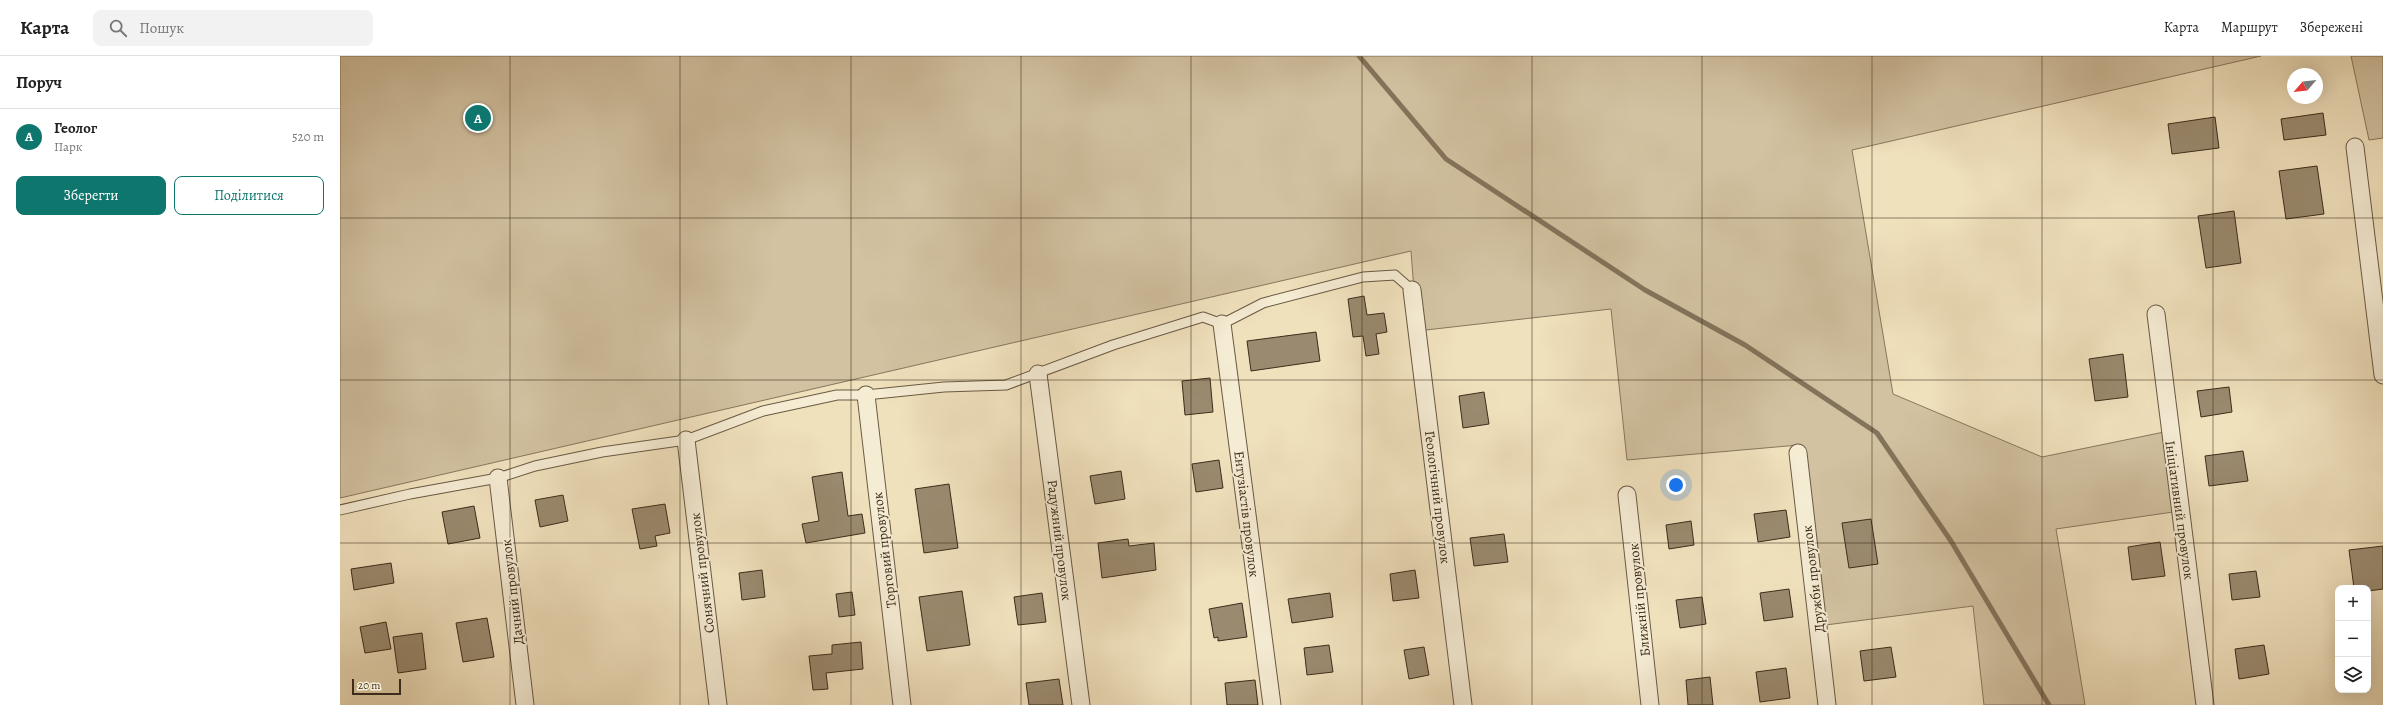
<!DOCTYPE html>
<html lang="uk">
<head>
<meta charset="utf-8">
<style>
	:root { --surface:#fff; --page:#f2f2f2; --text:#222; --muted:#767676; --line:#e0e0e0; --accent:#0f766e }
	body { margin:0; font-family:Alegreya,serif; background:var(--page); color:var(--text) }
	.controls { position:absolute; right:12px; bottom:12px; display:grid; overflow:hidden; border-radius:8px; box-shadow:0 4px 16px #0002 }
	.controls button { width:36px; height:36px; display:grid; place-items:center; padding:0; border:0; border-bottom:1px solid var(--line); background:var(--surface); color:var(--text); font:20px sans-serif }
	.compass { position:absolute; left:1947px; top:12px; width:36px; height:36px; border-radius:50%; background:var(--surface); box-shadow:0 4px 16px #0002; rotate:242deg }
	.scale { position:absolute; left:12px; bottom:10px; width:49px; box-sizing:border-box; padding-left:4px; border:2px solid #3d2c1a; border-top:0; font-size:11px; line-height:14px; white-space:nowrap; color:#3d2c1a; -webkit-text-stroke:3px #f5ecd4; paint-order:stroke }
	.you { position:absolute; left:1336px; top:429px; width:14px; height:14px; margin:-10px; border:3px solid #fff; border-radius:50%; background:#1a73e8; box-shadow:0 0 0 6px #1a73e833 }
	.badge { display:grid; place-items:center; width:26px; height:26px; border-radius:50%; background:var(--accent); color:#fff; font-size:13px; font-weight:700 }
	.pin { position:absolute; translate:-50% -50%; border:2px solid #fff; box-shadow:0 1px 4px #0006 }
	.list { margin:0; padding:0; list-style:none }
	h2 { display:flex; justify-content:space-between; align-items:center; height:52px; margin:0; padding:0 16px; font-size:17px }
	h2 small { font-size:13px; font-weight:400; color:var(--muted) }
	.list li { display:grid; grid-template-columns:26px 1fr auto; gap:12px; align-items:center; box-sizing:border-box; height:56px; padding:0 16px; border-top:1px solid var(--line) }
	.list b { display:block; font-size:15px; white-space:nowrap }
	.list p { margin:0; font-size:13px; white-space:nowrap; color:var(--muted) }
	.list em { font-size:13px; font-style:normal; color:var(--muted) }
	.actions { display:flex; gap:8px; padding:12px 16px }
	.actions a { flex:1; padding:9px 0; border:1px solid var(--accent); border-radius:8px; text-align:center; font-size:14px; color:var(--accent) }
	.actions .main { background:var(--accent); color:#fff }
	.icon { flex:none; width:22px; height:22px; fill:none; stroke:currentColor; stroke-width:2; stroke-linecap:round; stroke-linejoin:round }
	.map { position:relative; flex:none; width:2043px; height:649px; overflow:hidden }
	header { display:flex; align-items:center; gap:24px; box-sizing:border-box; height:56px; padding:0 20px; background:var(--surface); border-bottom:1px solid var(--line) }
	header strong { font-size:19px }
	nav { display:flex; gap:22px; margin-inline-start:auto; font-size:14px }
	.search { width:280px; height:36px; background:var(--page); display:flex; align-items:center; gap:10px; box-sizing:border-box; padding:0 14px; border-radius:8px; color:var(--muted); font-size:15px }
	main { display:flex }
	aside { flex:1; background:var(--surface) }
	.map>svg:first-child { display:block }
	.green { fill:#d2c2a1; stroke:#88775e }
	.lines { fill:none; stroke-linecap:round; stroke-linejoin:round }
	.stream { stroke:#84735b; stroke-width:5 }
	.building { fill:#9a8a6f; stroke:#3d2c1a }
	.service-casing { stroke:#6a5943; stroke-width:11 }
	.minor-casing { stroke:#6a5943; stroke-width:19 }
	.service { stroke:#f5ecd4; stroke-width:9 }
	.minor { stroke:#f5ecd4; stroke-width:17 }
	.grid { fill:none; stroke:#3d2c1a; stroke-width:1; stroke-opacity:0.55 }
	.labels { text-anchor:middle; stroke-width:3.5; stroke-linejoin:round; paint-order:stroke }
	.street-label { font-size:14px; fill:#3d2c1a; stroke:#f5ecd4 }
</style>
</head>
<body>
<header>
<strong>Карта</strong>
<div class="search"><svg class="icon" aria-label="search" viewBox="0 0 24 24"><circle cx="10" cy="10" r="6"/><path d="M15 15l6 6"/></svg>Пошук</div>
<nav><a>Карта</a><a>Маршрут</a><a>Збережені</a></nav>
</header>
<main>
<aside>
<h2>Поруч<small></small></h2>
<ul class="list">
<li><span class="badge">A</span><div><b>Геолог</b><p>Парк</p></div><em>520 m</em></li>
</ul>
<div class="actions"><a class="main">Зберегти</a><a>Поділитися</a></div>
</aside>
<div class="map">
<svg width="2043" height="649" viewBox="0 0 2043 649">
	<rect width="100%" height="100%" fill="#f0e1bd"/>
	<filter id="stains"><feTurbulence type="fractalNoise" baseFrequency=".005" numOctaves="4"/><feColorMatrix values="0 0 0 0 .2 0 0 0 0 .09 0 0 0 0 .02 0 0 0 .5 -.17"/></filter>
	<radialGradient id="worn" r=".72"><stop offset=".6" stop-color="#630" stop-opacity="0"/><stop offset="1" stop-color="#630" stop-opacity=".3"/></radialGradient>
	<path class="green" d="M0,0H1921L1512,94L1553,338L1702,401L1829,375L1840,455L1716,473L1745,649H1644L1633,550L1478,570L1459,389L1287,404L1271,253L1077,275L1071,195L0,442Z
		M2011,0H2043V82L2029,84Z"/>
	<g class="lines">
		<path class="stream" d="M1019,0L1106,103L1305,234L1405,289L1537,377L1611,485L1709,649"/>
	</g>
	<path class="building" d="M1983,57L1986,79L1944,84L1941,63Z
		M1875,61L1879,92L1832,98L1828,68Z
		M1977,110L1984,158L1946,163L1939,115Z
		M1894,155L1901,207L1866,212L1858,160Z
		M1024,240L1027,259L1044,257L1047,276L1036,278L1039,298L1026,300L1023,280L1013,281L1008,243Z
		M976,276L980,305L911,315L907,285Z
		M1783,298L1788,341L1755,345L1749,303Z
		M870,322L873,356L845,359L842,325Z
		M1889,331L1892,356L1861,361L1857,335Z
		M1144,336L1149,368L1123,372L1119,340Z
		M1903,395L1908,425L1869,430L1865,400Z
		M879,404L883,432L856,436L852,408Z
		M781,415L785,443L755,448L750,420Z
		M502,416L508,460L522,458L525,477L466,487L462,468L479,465L472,421Z
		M609,428L618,492L584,497L575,433Z
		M223,439L228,465L200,471L195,444Z
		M325,448L330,477L315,480L317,490L300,493L292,453Z
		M134,450L140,482L108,488L102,456Z
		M1446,454L1450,481L1418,486L1414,458Z
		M1531,463L1538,508L1509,512L1502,467Z
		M1351,465L1354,489L1329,493L1326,469Z
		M1164,478L1168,506L1134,510L1130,482Z
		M788,483L789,490L814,487L816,514L762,522L758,487Z
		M1820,486L1825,520L1792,524L1788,491Z
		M2043,490V533L2028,535V532H2014L2009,494Z
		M51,507L54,527L14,534L11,513Z
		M422,514L425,541L402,544L399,517Z
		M1075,514L1079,542L1053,545L1050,518Z
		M1916,515L1920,541L1892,544L1889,518Z
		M1449,533L1453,561L1424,565L1420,537Z
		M622,535L630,589L587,595L579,541Z
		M512,536L515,559L499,561L496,538Z
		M702,537L706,566L678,569L674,541Z
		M990,537L993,561L952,567L948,543Z
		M1362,541L1366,568L1340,572L1336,544Z
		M902,547L907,581L878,585V581L874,582L869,553Z
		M147,562L154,601L123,606L116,567Z
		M46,566L51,593L25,597L20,571Z
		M82,577L86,613L58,617L53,581Z
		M521,586L523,613L486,617L488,633L473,634L469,600L492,598V589Z
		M989,589L993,616L967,619L964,592Z
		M1924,589L1929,618L1899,623L1895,593Z
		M1084,591L1089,619L1069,623L1064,594Z
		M1551,591L1556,621L1524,625L1520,595Z
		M1446,612L1450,642L1420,646L1416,616Z
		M1370,621L1373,649H1348L1346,624Z
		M719,623L723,649H689L686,627Z
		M915,624L918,649H887L885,627Z"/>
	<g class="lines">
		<defs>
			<path id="service" d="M0,454L70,438L158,422L195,410L262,396L346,384L423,355L497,339H526L604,331L666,329L773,289L863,261L882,268L923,247L1023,221L1055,219L1072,234"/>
			<path id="minor" d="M2015,91L2043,319
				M1072,234L1123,649
				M1816,258L1865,649
				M882,268L932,649
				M698,318L741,649
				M526,339L562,649
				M346,384L378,649
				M1458,397L1487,649
				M158,422L185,649
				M1287,439L1310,649"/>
		</defs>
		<use href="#service" class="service-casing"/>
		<use href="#minor" class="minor-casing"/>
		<use href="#service" class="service"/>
		<use href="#minor" class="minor"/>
	</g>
	<path class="grid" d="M170,0V649M340,0V649M511,0V649M681,0V649M851,0V649M1022,0V649M1192,0V649M1362,0V649M1532,0V649M1702,0V649M1873,0V649M0,162H2043M0,324H2043M0,487H2043"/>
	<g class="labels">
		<g class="street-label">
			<text transform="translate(1098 441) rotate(83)" y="5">Геологічний провулок</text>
			<text transform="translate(1840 454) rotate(82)" y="5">Ініціативний провулок</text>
			<text transform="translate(907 458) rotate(83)" y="5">Ентузіастів провулок</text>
			<text transform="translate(720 484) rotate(83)" y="5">Радужний провулок</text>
			<text transform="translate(544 494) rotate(-97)" y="5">Торговий провулок</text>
			<text transform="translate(362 517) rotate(-97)" y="5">Сонячний провулок</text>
			<text transform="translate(1473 523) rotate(-97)" y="5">Дружби провулок</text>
			<text transform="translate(172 536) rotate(-97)" y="5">Дачний провулок</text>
			<text transform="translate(1299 544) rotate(-96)" y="5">Ближній провулок</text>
		</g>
	</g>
	<rect width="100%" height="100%" filter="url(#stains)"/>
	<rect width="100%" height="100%" fill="url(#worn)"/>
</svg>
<div class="controls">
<button>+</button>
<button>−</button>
<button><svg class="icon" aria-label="layers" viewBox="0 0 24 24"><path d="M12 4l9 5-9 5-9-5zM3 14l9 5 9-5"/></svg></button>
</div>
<svg class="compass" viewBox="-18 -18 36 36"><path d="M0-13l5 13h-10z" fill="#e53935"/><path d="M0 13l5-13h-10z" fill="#767676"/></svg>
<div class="scale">20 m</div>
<div class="you"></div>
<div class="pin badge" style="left:138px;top:62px">A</div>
</div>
</main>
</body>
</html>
